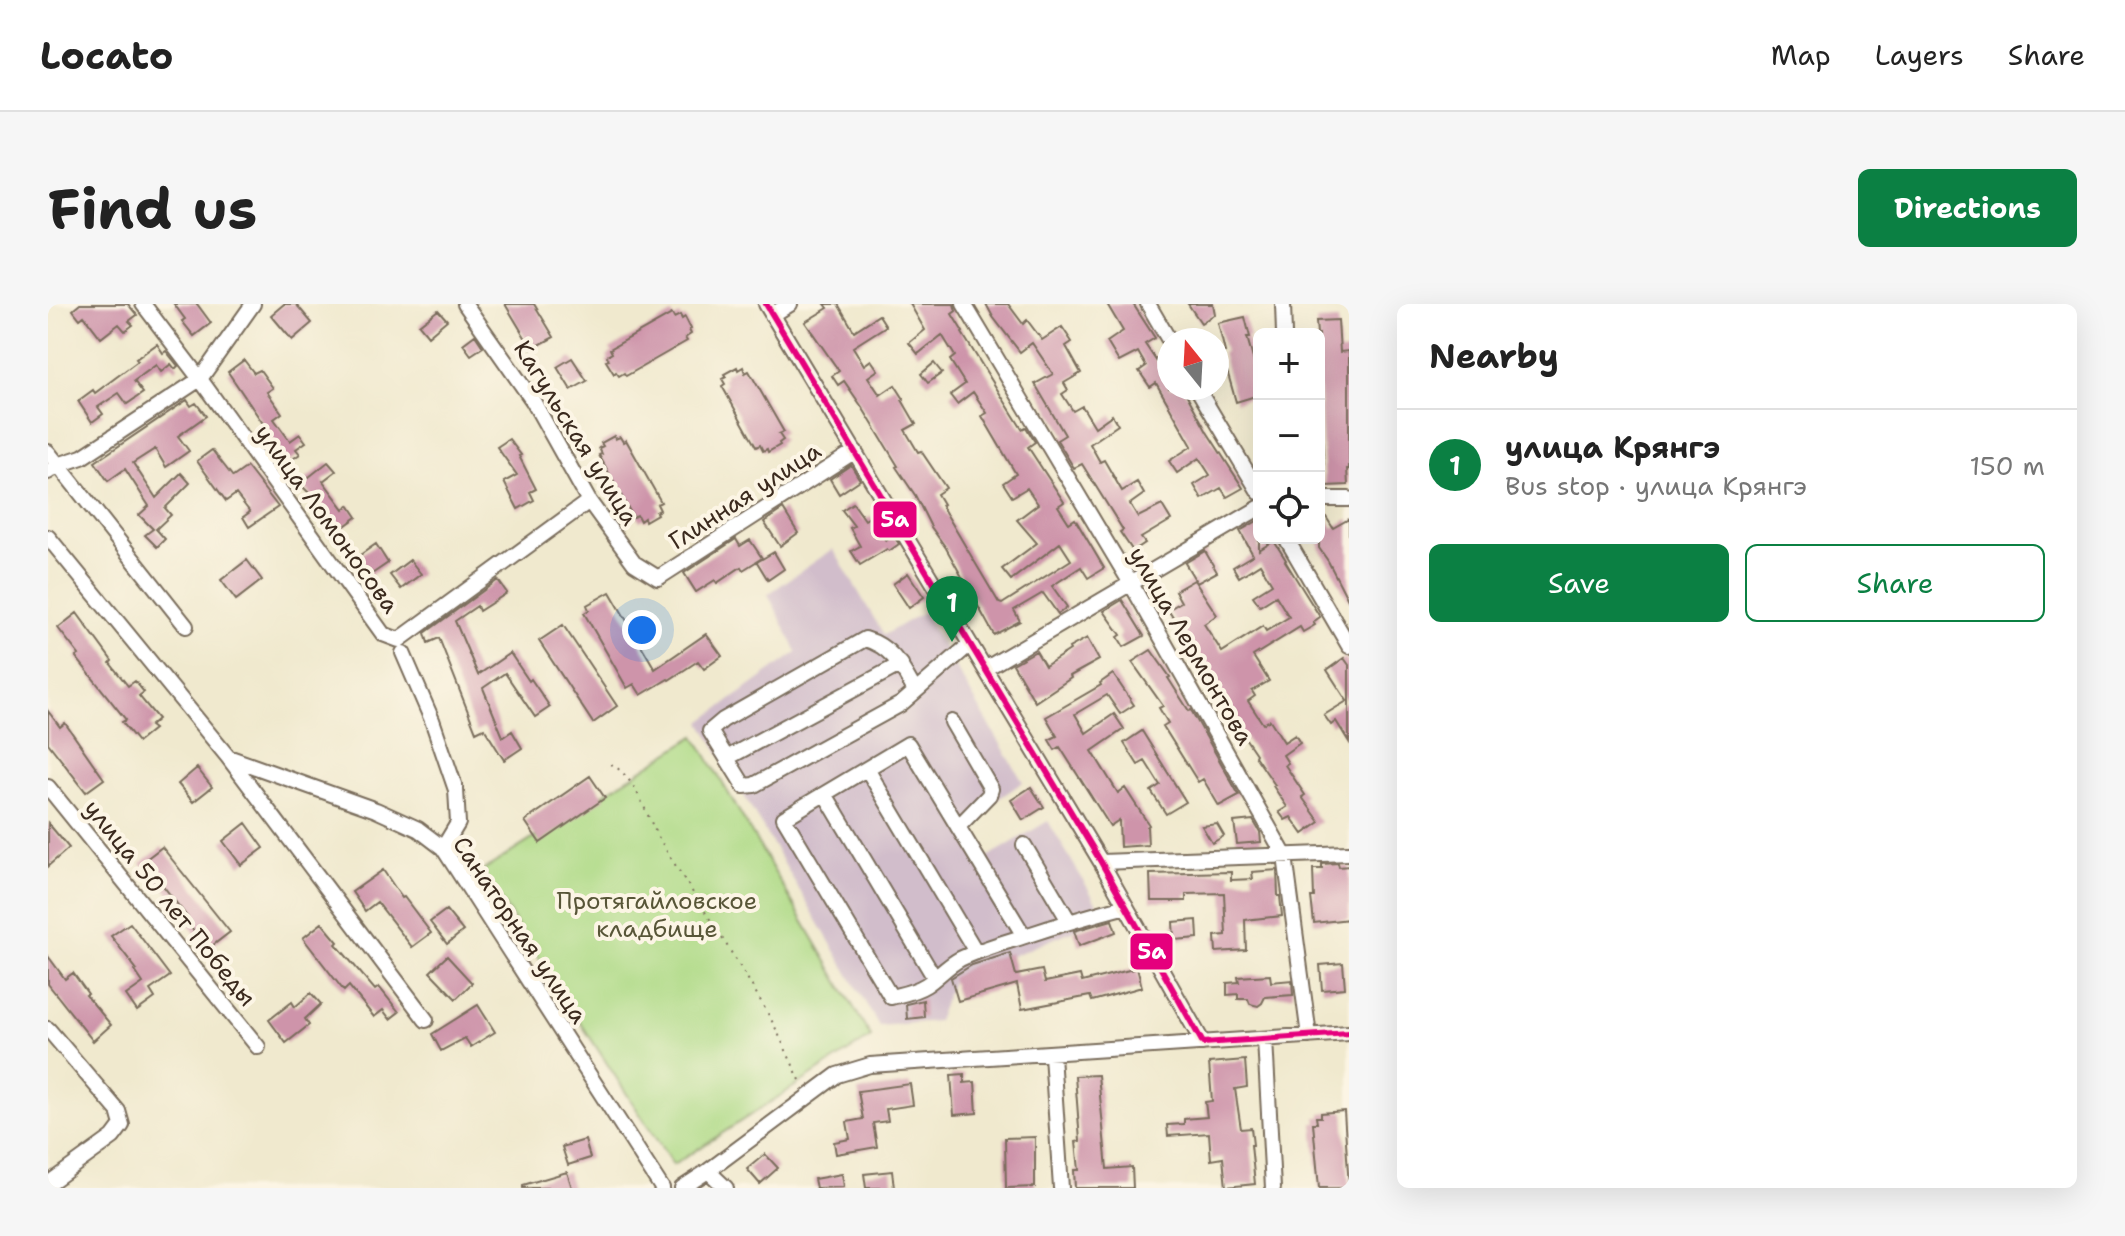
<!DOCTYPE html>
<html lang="en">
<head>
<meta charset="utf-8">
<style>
	:root { --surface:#fff; --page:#f6f6f6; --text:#222; --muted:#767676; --line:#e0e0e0; --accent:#0b8043 }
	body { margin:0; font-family:"Shantell Sans",sans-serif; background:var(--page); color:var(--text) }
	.controls { position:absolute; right:24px; top:24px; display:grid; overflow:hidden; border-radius:12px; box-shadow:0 8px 32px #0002 }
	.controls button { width:72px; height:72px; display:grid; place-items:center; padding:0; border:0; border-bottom:2px solid var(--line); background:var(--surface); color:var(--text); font:40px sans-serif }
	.compass { position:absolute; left:1109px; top:24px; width:72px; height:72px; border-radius:50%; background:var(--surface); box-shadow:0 8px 32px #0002; rotate:342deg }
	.you { position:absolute; left:594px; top:326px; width:28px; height:28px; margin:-20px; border:6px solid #fff; border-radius:50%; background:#1a73e8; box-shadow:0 0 0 12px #1a73e833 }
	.badge { display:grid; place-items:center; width:52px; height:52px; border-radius:50%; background:var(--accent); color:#fff; font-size:26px; font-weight:700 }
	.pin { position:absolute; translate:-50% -66px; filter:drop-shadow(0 2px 4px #0008) }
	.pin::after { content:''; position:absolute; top:42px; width:28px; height:24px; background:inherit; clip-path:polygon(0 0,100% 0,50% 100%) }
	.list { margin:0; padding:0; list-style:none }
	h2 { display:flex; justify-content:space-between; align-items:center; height:104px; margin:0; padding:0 32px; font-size:34px }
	h2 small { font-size:26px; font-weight:400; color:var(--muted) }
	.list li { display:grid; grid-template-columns:52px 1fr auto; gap:24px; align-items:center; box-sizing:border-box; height:112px; padding:0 32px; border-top:2px solid var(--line) }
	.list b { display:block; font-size:30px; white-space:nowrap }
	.list p { margin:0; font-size:26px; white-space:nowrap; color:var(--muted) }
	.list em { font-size:26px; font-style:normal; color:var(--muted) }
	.actions { display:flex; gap:16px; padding:24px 32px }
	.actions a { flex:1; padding:18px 0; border:2px solid var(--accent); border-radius:12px; text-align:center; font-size:28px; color:var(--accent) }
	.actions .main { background:var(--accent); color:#fff }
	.icon { flex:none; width:44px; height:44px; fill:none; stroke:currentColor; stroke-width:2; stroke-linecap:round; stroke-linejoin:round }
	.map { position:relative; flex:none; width:1301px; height:884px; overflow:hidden; border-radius:12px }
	header { display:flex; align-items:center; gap:48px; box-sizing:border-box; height:112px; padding:0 40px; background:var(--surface); border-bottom:2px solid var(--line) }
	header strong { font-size:38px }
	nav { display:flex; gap:44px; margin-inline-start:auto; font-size:28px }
	.intro { display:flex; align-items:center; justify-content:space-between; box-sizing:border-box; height:192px; padding:0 48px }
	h1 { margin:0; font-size:56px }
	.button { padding:20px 36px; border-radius:12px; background:var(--accent); color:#fff; font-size:28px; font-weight:700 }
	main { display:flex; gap:48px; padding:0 48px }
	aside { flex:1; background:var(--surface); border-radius:12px; box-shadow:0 8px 32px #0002 }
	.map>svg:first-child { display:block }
	.industrial { fill:#d1bdcb }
	.green { fill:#aeda86; stroke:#748252; stroke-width:2 }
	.building { fill:#ce94aa }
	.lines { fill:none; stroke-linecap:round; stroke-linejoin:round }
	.minor-casing { stroke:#7a6d5c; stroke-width:18 }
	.path { stroke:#7a6d5c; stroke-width:2; stroke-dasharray:2 6; stroke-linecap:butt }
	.minor { stroke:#fff; stroke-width:14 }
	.bus-1-casing { stroke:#fcf5e5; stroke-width:12 }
	.bus-1 { stroke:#e5007d; stroke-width:6 }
	.labels { text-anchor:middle; stroke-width:8; stroke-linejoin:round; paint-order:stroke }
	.street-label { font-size:24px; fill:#3b2a1e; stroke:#fcf5e5 }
	.park-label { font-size:24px; fill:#585638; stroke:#fcf5e5 }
	.line-badge { stroke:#fcf5e5; stroke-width:3 }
	.badge-label { font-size:22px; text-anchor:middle; font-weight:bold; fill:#fff }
</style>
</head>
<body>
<header>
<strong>Locato</strong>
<nav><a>Map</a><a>Layers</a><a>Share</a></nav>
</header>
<div class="intro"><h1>Find us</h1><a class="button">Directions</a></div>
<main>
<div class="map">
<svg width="1301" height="884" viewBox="0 0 1301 884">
	<rect width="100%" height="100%" fill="#fcf5e5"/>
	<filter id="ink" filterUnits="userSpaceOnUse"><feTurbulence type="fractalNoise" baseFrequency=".0125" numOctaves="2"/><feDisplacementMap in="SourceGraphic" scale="16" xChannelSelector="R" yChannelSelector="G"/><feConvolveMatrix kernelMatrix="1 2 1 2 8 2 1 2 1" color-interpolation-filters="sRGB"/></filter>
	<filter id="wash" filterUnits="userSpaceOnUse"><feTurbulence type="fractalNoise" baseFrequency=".006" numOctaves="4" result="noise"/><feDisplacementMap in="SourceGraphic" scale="32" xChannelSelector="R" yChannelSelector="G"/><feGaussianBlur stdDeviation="1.8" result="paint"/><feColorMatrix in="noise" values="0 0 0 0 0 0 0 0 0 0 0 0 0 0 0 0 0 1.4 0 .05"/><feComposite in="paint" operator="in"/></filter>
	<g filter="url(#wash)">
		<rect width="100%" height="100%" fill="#f0e9ce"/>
		<path class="industrial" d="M785,245L836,331L875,308L975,478L920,516L940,553L1000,517L1057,613L904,677L889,717L831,722L653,418L749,348L720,290Z"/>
		<path class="green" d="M647,432L823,733L625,861L434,567Z"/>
		<g id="blocks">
			<path class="building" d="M32,0H80L89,11L81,17L85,21L77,27L71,20L53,34L36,12L32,15L25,6Z
				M126,0H149L163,19L146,32L134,17L137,15Z
				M236,0H248L264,19L244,36L223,11Z
				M457,0H486L506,33L484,45Z
				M777,0H790L806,27L831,11L838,22L805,43L816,61L823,56L830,66L820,73L832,91L847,81L856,95L854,96L868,120L857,126L870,148L873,147L898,184L889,190L895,200L893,201L951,299L954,300L1023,256L1012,239L963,276L954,265L989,239L969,216L990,200L979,184L964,193L955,179L968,170L934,112L939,109L925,88L909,100L902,91L917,80L902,56L907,52L894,31L870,50L861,39L877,26L862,0H906L908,7L904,10L915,28L914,29L974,125L978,123L987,138L980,143L1016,198L1010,202L1021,219L1027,215L1056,264L1040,274L1033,263L1004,282L1019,303L1010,310L995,289L966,306L972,317L946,331L898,244L883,223L867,191L848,163L850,162L814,103L796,77L790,81L784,72L791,67L757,18L780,4Z
				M938,0H960L975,20L979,16L994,36L1014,23L1024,38L1018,42L1033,69L1016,79L1020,86L1014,90L1025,107L1034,102L1047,123L1064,111L1070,121L1042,140L1052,158L1056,156L1074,187L1089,178L1096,190L1082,200L1090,213L1114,201L1123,216L1093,234L1097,239L1085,247L1072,228L1075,226L1034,160L1026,164L1009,136L1017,131L987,80L1005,70L984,39L972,48L945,13Z
				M1059,0H1085L1107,34L1097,40L1121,76V84H1135L1159,128L1195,184L1179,193L1173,184L1154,195L1146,181L1162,171L1151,154L1129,169L1121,157L1144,142L1108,79L1102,83L1091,67L1098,62L1090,48L1071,58L1059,38L1075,27Z
				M1140,0H1165L1167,10L1153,19Z
				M390,6L399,16L380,32L371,21Z
				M624,10L626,14L632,11L634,15L637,13L643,25L641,26L643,30L637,34L639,37L578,72L576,69L571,72L568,68L566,70L558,57L561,56L559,52L564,49L562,45Z
				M1197,13L1202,33H1199L1211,76V91L1188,98L1174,49L1177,48L1170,19Z
				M1290,16L1292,48L1301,47V165H1299L1300,181L1277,182L1271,83V30H1269L1268,17Z
				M427,31L435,43L423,51L415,40Z
				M109,40L115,49L118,47L130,62L127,65L123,60L113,68L108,61L86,77L95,89L79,100L71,89L50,103L55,110L44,118L30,97L45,86L47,89L90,57L88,55Z
				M524,54L539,77L523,86L509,63Z
				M196,56L206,69L212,66L225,84L219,88L234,109L226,115L242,137L252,130L258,138L248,145L252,150L237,160L215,130L220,127L180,68Z
				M886,59L894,69L880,79L873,70Z
				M689,63L690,66L695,63L697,69L701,67L736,128L731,130L735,136L731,139L732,141L720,148L719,145L715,147L712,141L708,143L674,82L677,80L674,75L678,73L676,70Z
				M139,96L143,102L148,99L158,112L130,132L141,147L118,163L107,145L85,159L108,194L133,169L142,179L117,204L123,211L108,225L117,235L109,243L97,231L105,225L91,211L101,202L77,165L60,177L47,158Z
				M566,132L567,135L572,133L575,138L578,136L613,198L609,200L612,206L608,208L609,210L597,217L596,214L592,217L589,211L585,213L551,151L554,150L551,144L555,142L553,139Z
				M461,135L473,151L471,152L488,185L482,188L486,196L470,205L456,178L469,171L449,143Z
				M164,146L185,173L199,163L230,203L201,223L195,213L202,208L188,190L178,197L149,157Z
				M280,158L288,167L275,177L296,205L301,201L309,213L287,229L260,188L252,180Z
				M803,161L812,176L791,190L782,175Z
				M805,199L817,216L823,212L838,237L845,231L851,240L841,247L839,245L812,261L803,247L812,242L802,224L806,222L794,206Z
				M735,205L750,229L732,242L716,218Z
				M1271,205H1273L1285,224L1301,215V298L1280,257L1271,244Z
				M1211,216V246L1226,237L1238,256L1237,257L1272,313L1265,318L1267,321L1255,328L1252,323L1205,352L1221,377L1204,387L1207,392L1200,397L1215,420L1222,416L1236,438L1247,431L1252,439L1235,451L1240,459L1237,461L1257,491L1254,493L1272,518L1255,530L1243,513L1237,516L1231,508L1239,503L1225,482L1227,481L1207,452L1208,450L1189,422L1191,421L1169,390L1163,393L1157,383L1165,379L1153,360L1155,359L1120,306L1133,298L1127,287L1146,276L1169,311L1156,320L1174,348L1215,322L1218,327L1241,313L1228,292L1212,302L1205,292L1224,280L1212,260L1191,273L1185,263L1205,251L1192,227Z
				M688,235L692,242L702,236L714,254L695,266L693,263L669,279L667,276L648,288L636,269Z
				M328,240L340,259L318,274L305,256Z
				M1157,247L1169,268L1149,279L1137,259Z
				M726,248L736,265L720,276L709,258Z
				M199,256L214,276L188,296L173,276Z
				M362,256L373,270L353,285L342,271Z
				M860,269L876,293L861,304L845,280Z
				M450,276L459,289L431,307L429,302L407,317L430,371L462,349L481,377L483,375L502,403L487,413L457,369L435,384L455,433L464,427L474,444L456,456L436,424L428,428L391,334L380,339L377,329Z
				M562,288L607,365L658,330L674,352L656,365L650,357L621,376L620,375L593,391L586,380L579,384L536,309L541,306L539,301Z
				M1074,296L1096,332L1076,343L1070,333L1073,331L1056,307Z
				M29,309L64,357L62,359L80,382L87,377L96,388L91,392L110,415L102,422L106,425L90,438L74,418L78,416L28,353L31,351L10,324Z
				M515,321L569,402L545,419L491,337Z
				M1039,334L1051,356L1022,372L1023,374L987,398L965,360L988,347L997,362L1022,346L1021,344Z
				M1103,346L1122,373L1120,374L1141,407L1143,406L1191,491L1171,502L1155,475L1150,478L1115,422L1120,419L1111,404L1115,402L1084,358Z
				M1296,354L1301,361V438L1288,417L1283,421L1276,411L1299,397L1279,366Z
				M1065,370L1086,401L1072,410L1059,391L1027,410L1038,429L1066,410L1076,425L1044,447L1070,489L1077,484L1101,521L1099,523L1100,541L1072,543L1071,516L1062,522L1012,443L1007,446L1001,436L1009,432L998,413L1053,381L1052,379Z
				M0,407L12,423L17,419L56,475L38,488L0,439Z
				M1094,427L1138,498L1118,510L1103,487L1112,481L1097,457L1090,461L1076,439Z
				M149,464L164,483L145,498L130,480Z
				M542,472L557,494L492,539L477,517Z
				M983,483L996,503L975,516L963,496Z
				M1205,516L1212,528L1213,538L1189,540L1186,518Z
				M0,519L21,544L0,562Z
				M198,519L216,544L193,561L175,537Z
				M1169,520L1176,532L1164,539L1154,522Z
				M114,543L182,628L160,645L140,620L143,618L113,579L110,581L93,559Z
				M1290,559L1291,563L1301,562V615L1266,619L1263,593H1266L1265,565H1274V560Z
				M335,566L354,594L356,593L383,629L364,643L329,598L317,607L304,588Z
				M1229,566L1230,592H1232L1234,612L1197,616L1198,646L1168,648L1167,632L1178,631L1176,589L1138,590V597H1103L1102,570L1183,568V576L1205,575L1204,568Z
				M398,606L415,627L399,640L382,618Z
				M1064,616L1068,628L1031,642L1026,627Z
				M1149,616L1150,634L1126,636L1125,618Z
				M82,619L122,672L102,686L107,694L89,707L78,691L95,679L87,667L89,666L63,632Z
				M274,619L290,638L288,640L327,686L331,683L351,708L342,715L335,706L326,713L301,682L296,687L255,634Z
				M962,649L968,671L994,666L997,678L1032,671L1034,678L1089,664L1094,683L1044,697L1042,692L974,705L969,680L910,697L903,674L924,661Z
				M0,652L17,675L25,669L40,690L38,691L63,721L45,737L0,680Z
				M399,652L424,679L408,695L382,668Z
				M1295,659L1297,684L1274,686L1272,661Z
				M1222,671L1223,678L1244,676L1245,691L1217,693L1214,699L1210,702L1202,700L1200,695H1190V690L1179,691V679L1191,678L1190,673Z
				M263,689L273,700L257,715L261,721L238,739L221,716L244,698L247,703Z
				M875,696L876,713L859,715L858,700Z
				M430,701L447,728L423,743L417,734L393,747L384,730Z
				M1197,756L1199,783L1187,785L1193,825L1203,824L1205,841H1203L1207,880L1178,883L1175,854L1163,856L1161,829L1120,832L1119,821L1136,820V815L1159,813L1157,798L1164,797L1161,759Z
				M916,770V779L927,778L929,809L906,811L903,771Z
				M1050,771L1059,865L1084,863L1085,884H1027L1026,866H1031L1028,838L1032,837L1027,772Z
				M862,780L865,801L838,805L840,817L825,819L829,843L788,850L786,838L802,835L799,818L815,815L810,787Z
				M1296,807L1301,884H1271L1265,819H1269L1268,813H1273V809Z
				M987,833V883L958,884L957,834Z
				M537,836L542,854L520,861L514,843Z
				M717,850L730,864L712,880L699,865Z
				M844,867L846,884H818L816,870Z
				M519,868L524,884H475V881Z
				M794,870L796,883L768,884L766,875Z"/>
		</g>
	</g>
	<g filter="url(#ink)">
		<use href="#blocks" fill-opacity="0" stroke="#7a6d5c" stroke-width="2"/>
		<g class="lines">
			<defs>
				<path id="minor" d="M95,0L152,75L335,330L351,336L541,197
					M417,0L485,97L541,197L586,259L610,274L807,147
					M718,0L1053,558L1155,739
					M916,0L1082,278L1237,552L1261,732
					M1100,0L1121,36
					M1235,0L1236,30
					M724,11L742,0
					M1149,84L1211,188
					M0,148L138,322
					M0,168L10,161L34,153L152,75L205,0
					M1271,195H1301
					M0,233L180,453L378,716
					M1238,234L1301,342
					M355,349L384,416L408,486L410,519L395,544
					M937,365L1211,204
					M867,387C854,364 845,343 817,335L675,416L662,427L696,482L706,481L853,400L922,340
					M904,418L943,485L941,491L910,523
					M180,453L328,506L370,525L395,544L614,884
					M679,454L853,360
					M819,465L928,648
					M0,483L210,743
					M777,490L886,673
					M976,541L1021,617
					M1053,558L1301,549
					M976,632L860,440L736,514L843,693C855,690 867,688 878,681C890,673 899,662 912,655C933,645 955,639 977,632C1010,621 1044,611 1078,602
					M0,725L70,807L74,821L65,833L0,880
					M1217,735L1225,884
					M1004,751L1013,884
					M660,867L678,884
					M634,884L660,867L789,771L822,761L1301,729"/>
			</defs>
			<use href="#minor" class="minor-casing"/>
			<path class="path" d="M563,460C589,474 598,512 612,536C649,598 691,656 725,719C735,739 744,760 754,780"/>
			<use href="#minor" class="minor"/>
			<defs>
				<path id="bus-1" d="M718,0L1053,558L1155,739L1301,729"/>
			</defs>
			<use href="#bus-1" class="bus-1-casing"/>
			<use href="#bus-1" class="bus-1"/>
		</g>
	</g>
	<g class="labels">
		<g class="street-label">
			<text transform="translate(528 129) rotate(58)" y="8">Кагульская улица</text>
			<text transform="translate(697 192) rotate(-33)" y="8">Глинная улица</text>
			<text transform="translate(279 215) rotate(54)" y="8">улица Ломоносова</text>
			<text transform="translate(1143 342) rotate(60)" y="8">улица Лермонтова</text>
			<text transform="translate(122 599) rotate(51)" y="8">улица 50 лет Победы</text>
			<text transform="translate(472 626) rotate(56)" y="8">Санаторная улица</text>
		</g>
		<g class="park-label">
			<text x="609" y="605">Протягайловское<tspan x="609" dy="28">кладбище</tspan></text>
		</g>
	</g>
	<g class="line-badge">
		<rect x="824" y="196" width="46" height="39" rx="8" fill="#e5007d"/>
		<rect x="1081" y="628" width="45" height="39" rx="8" fill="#e5007d"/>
	</g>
	<g class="badge-label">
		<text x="847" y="223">5а</text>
		<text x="1104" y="655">5а</text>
	</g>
</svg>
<div class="controls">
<button>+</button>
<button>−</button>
<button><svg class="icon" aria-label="locate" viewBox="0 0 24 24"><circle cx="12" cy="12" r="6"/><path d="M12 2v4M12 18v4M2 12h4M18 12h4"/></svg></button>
</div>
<svg class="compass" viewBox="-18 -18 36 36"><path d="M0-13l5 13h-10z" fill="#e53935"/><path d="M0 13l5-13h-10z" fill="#767676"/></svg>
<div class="you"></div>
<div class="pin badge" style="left:904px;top:338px">1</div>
</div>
<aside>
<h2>Nearby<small></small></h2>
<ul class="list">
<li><span class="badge">1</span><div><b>улица Крянгэ</b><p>Bus stop · улица Крянгэ</p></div><em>150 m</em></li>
</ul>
<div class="actions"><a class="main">Save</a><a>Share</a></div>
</aside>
</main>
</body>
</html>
